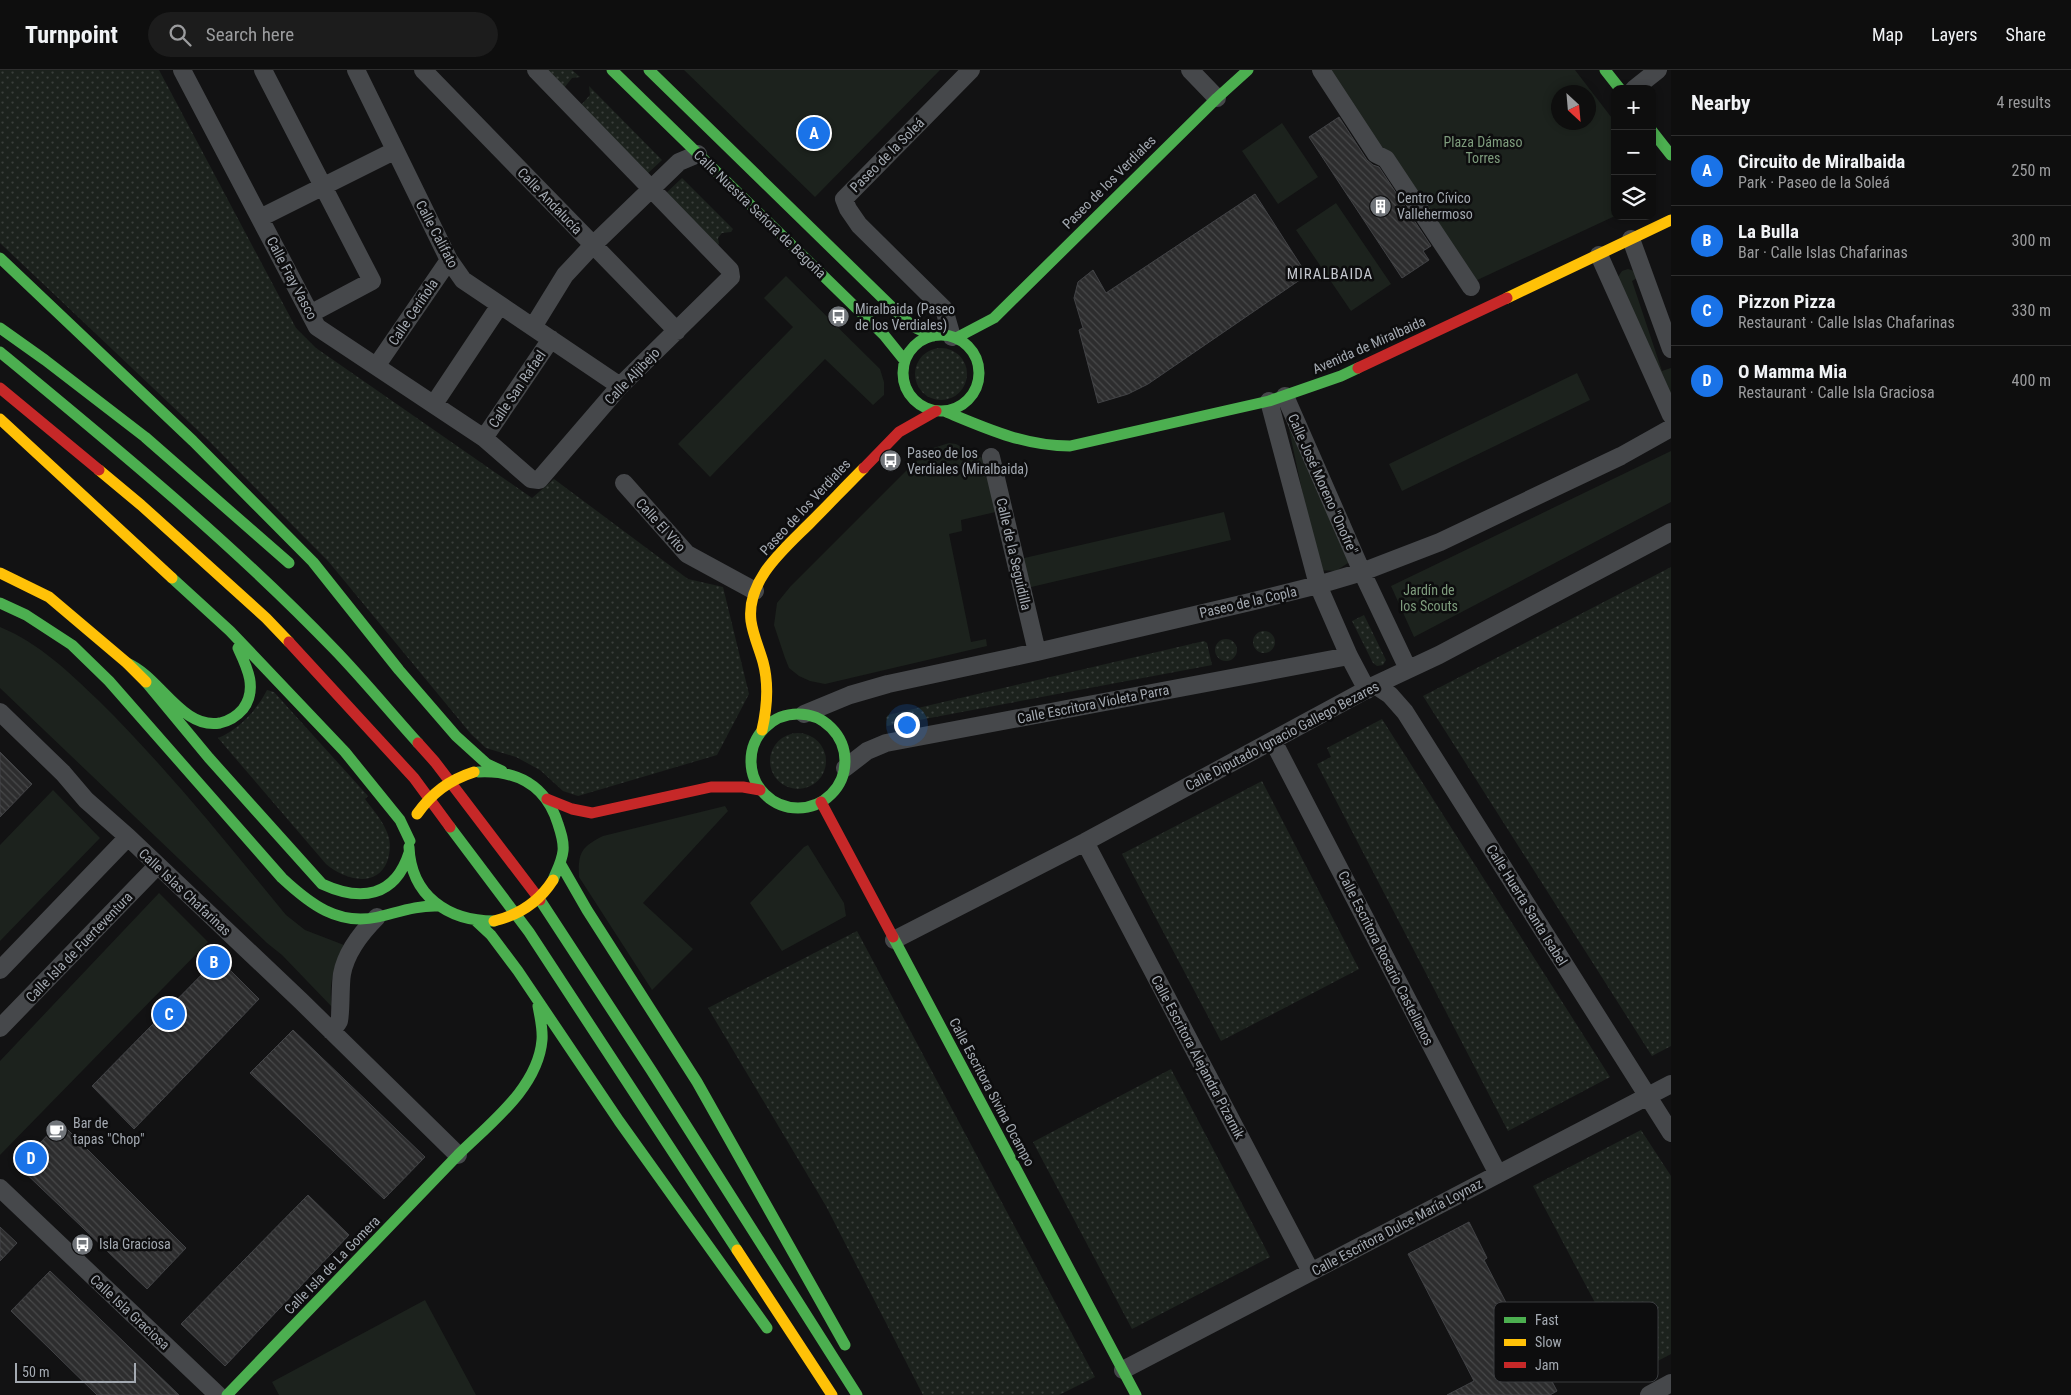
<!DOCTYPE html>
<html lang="en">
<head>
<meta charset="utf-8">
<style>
	:root { --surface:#0e0e0e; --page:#1c1c1c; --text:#f1f3f6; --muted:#9b9c9e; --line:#2e2e2e; --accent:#1a73e8 }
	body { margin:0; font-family:"Roboto Condensed",sans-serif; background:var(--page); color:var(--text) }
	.controls { position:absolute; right:15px; top:15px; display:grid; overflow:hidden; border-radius:10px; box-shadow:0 2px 8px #0003 }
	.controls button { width:45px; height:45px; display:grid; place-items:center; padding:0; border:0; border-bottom:1px solid var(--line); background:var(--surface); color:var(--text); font:25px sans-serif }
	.compass { position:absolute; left:1551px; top:15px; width:45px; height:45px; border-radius:50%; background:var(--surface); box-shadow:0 2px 8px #0003; rotate:154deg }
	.scale { position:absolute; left:15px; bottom:12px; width:121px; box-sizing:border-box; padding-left:5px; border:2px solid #a4aab2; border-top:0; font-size:14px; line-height:18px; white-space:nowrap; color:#a4aab2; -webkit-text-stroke:4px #0d0d0e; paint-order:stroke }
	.you { position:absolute; left:906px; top:654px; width:18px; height:18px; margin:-12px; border:4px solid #fff; border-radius:50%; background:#1a73e8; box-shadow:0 0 0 8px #1a73e833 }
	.badge { display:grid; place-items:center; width:32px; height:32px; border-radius:50%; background:var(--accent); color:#fff; font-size:16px; font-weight:700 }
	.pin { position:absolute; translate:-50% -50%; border:2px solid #fff; box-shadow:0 1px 5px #0006 }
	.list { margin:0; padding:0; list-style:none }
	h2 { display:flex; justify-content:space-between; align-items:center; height:65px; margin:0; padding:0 20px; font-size:21px }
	h2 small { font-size:16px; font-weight:400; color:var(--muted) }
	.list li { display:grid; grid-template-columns:32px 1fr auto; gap:15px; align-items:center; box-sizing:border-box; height:70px; padding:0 20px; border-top:1px solid var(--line) }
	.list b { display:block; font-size:19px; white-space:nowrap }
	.list p { margin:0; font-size:16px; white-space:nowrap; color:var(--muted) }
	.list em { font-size:16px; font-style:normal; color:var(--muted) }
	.icon { flex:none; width:28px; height:28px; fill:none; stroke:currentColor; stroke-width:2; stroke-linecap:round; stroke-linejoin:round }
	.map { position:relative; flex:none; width:1671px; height:1325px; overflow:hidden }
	header { display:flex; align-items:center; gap:30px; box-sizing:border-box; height:70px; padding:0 25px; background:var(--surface); border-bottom:1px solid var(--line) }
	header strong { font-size:24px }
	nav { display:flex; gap:28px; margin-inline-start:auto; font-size:18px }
	.search { width:350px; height:45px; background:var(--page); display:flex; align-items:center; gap:12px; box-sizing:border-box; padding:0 18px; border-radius:28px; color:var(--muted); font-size:19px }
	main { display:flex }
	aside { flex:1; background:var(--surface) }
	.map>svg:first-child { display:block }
	.grass { fill:url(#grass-dots) }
	.green { fill:#1c221d; fill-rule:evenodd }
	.building { fill:url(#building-back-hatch); stroke:#424346 }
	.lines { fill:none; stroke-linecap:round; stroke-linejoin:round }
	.street { stroke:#46484b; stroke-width:18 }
	.fast { stroke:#4caf50; stroke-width:11 }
	.slow { stroke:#ffc107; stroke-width:11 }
	.jam { stroke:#c62828; stroke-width:11 }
	.slow-bridge { stroke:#ffc107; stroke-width:11 }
	.labels { text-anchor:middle; stroke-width:5; stroke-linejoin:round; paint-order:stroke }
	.park-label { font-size:14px; fill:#7e9c7d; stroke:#0d0d0e }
	.street-label { font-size:14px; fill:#a4aab2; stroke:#0d0d0e }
	.poi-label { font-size:14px; fill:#a4aab2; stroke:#0d0d0e; text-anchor:start }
	.neighbourhood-label { font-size:15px; letter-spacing:1px; fill:#c5c8cf; stroke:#0d0d0e }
	.key { fill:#0d0d0e; stroke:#3a3c3f; stroke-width:1 }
	.key-label { font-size:14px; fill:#a4aab2 }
</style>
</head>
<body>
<header>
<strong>Turnpoint</strong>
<div class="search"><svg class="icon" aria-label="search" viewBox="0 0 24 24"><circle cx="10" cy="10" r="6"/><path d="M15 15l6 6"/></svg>Search here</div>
<nav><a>Map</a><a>Layers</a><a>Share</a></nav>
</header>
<main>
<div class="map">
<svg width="1671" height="1325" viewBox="0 0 1671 1325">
	<defs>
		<pattern id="grass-dots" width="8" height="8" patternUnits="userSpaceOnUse" patternTransform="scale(1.25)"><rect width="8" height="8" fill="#1c221d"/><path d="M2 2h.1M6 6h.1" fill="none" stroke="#3a3f3b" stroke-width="1.8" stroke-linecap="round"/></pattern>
		<pattern id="building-back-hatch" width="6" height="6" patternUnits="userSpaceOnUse" patternTransform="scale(1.25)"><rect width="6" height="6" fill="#2d2d2e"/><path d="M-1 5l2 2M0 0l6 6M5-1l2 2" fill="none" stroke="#48494a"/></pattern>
	</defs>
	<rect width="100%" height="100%" fill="#121213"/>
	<path class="grass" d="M0,0H159L296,258L316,278L532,428L554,409L688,509L723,517L749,624L717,685L578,726L563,721L540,700L516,687L486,678L471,664L328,491L208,370L0,173Z
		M540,0H572L580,7L572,8L564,18Z
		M589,16L662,90L645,106L574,35L582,34L590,25Z
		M682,108L733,159L731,162L722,163L718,168L719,174L714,178L663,126Z
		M915 304a26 26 0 1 1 52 0a26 26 0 1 1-52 0Z
		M1671,497V976L1652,986L1423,626Z
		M1364,545L1386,590L1383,595L1377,596L1373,593L1352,551Z
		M1253 572a11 11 0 1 1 22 0a11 11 0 1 1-22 0Z
		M1215 580a11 11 0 1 1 22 0a11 11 0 1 1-22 0Z
		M1204,571L1207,573L1212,595L887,656L886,648L888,645Z
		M267,620L274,622L368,726L365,729C373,740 384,752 388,765C391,773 390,784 387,792C376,819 343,809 326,794L218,668C238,660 257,640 267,620Z
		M1382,649L1610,1007L1508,1061L1317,694L1331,687L1327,678Z
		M770 691a28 28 0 1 1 56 0a28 28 0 1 1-56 0Z
		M1262,711L1359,899L1221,971L1122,784Z
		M857,861L1095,1307L1059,1325H923L826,1136L708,938Z
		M1171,999L1270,1187L1132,1259L1033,1072Z
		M1641,1060L1671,1106V1284L1633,1304L1533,1116Z"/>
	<path class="green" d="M684,0H940L815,127Z
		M1326,0H1575L1615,52V146L1473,212L1381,82ZM1558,22H1588V52H1558Z
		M1282,53L1318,107L1278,134L1242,81Z
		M1336,133L1391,214L1351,241L1296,160Z
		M1628,199L1634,201L1639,207L1632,211L1662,301L1671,298V327L1615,211L1622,201Z
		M786,206L880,299L884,312V325L873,335L825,289L710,407L678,374L793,257L764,228Z
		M1577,303L1590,330L1402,421L1389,394Z
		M1287,350L1351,491L1336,501L1319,500Z
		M949,373L956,374L988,391L1000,441L961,450L962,461L949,464L971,572L986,569L987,576L825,614L810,611L799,606L789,598L785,588L774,555L777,533L790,517L927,380Z
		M1671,381V432L1414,567L1391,516Z
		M1224,442L1231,470L1027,518L1020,489Z
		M0,557C39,573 69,602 99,631C166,697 226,772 286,845L305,860L344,875C334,895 328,915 332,937L282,885L267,873L0,618Z
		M53,720L100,768L0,871V775Z
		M725,736L728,741L643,833L693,879L652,920L579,807C578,783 581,777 603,766Z
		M808,775L844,833L846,846L782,881L750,833L804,777Z
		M159,823L208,872L0,1085V991Z
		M425,1230L476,1325H279L272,1312Z"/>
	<path class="building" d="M1339,47L1367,90L1373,95L1379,97L1431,176L1423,181L1429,190L1402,208L1309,67Z
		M1255,124L1307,205L1148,314L1128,324L1098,333L1079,260L1083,258L1074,228L1078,212L1093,200L1106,223Z
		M0,682L32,714L0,747Z
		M218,888L259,929L134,1059L92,1016Z
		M293,960L425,1087L384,1129L250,1003Z
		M60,1052L186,1178L147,1219L18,1096Z
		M308,1125L349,1165L225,1296L181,1254Z
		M1469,1152L1487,1188L1484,1190L1532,1283L1553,1272L1564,1293L1547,1302L1557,1321L1550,1325H1447L1474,1311L1408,1184Z
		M0,1157L17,1173L0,1191Z
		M50,1201L179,1325H97L11,1241Z"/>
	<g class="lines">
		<path class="street" d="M182,0L317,257L484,368L531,409L539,410L620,316L731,207L730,200L536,0
			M263,0L372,211L310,244
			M356,0L449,190L463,210L620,316
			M423,0L677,261
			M1190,0L1217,28
			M1321,0L1376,84L1386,89L1471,217
			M1634,19L1658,0
			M260,148L394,81
			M1631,169L1671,279
			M1599,185L1671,345
			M533,257L565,205L593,175L679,92L698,84
			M952,267L944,239L859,155L848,139L844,129L971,0
			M377,295L449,190
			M1285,326L1362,502L1408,599
			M1269,331L1318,515L1349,586L1367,620
			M434,334L500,235
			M484,368L551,269
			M991,387L1037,582
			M624,413L687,484L755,521
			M1375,615L1390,625L1405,642L1671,1063
			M0,642L63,703L86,730L128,767L301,931L458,1085
			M804,644L850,625L888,614L1037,582L1250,532L1318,515L1362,502L1440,472L1621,386L1671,358
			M1273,671L1498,1104
			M845,698L867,681L886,673L1349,586
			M1085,772L1311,1202
			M894,870L1085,772L1375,615L1439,585L1671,462
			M0,900L128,767
			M0,958L157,796
			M331,961C334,958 337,955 339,951C341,947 340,914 342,904C346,882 361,863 377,847
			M0,1118L218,1325
			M1123,1300L1671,1014
			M1649,1325L1671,1313"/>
		<path class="fast" d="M612,0L884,265L905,291
			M649,0L903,248L916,258L933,266
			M1605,0L1620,19
			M1652,61L1671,85
			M0,188L193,371L313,492L399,600L456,666L487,694L502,701
			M0,258L45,290L145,367L289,493
			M903 303a38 38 0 1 1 76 0a38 38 0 1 1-76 0Z
			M956,268L994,248L1217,28L1248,0
			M0,282C115,377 231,472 334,579C363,609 390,642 418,673
			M944,341C985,358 1024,376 1070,376L1269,331L1341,306L1358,298
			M172,508L230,561L345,682L400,750L410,771
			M0,533L26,545L72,575L109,611L282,808C310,834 338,856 378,847C399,842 417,835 439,836
			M127,593C160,607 182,660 220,653C229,651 237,646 243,639C258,619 247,597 238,578
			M146,612L209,688L322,814C361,832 395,827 409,783
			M751 691a47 47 0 1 1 94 0a47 47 0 1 1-94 0Z
			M478,702C517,700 546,715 558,754C561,763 564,772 563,781C562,791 557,800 553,810
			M450,757L529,862L737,1180
			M409,777C411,826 448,851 494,851
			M560,793L587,840L697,1012L845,1275
			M540,830L651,1000L857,1325
			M476,851L491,865L518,901L619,1051L767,1258
			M893,867L1136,1325
			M458,1085C489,1054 538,1018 542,970C543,959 540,947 538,936
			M227,1325L458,1085"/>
		<path class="slow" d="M1507,228L1671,150
			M0,349L172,508
			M99,400L141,435L266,548L289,572
			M0,503L49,527L127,593L146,612
			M762,660C767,638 769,614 763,592C759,578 753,565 751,551C746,510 784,479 810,453C828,435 846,416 864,398
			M737,1180L832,1325"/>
		<path class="jam" d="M1358,298L1507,228
			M0,318L99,400
			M864,398L899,362L936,341
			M289,572L414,708L450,757
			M418,673L435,692L540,830
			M547,729L572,739L592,743L711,717H743L760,720
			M821,732L893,867"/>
		<path class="slow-bridge" d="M417,744C432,723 449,710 474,702
			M494,851C519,845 539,832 553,810"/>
	</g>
	<defs>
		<symbol id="building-disc" viewBox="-11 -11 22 22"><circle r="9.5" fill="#71757a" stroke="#0d0d0e"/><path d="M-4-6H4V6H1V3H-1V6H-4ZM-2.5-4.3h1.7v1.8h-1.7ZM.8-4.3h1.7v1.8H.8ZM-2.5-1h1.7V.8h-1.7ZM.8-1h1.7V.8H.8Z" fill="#fff"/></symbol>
		<symbol id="bus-disc" viewBox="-11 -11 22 22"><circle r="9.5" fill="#71757a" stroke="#0d0d0e"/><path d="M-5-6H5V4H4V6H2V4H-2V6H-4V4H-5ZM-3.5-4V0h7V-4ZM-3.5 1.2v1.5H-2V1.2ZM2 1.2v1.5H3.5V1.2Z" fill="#fff"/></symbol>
		<symbol id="cafe-disc" viewBox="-11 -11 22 22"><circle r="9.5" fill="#71757a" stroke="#0d0d0e"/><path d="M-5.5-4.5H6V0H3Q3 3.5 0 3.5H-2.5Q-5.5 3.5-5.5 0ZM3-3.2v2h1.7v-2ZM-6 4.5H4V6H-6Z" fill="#fff"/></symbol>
	</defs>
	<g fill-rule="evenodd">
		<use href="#building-disc" x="1368" y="124" width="25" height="25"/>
		<use href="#bus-disc" x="826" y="234" width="25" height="25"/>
		<use href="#bus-disc" x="878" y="378" width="25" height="25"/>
		<use href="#cafe-disc" x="44" y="1048" width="25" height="25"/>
		<use href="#bus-disc" x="70" y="1162" width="25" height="25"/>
	</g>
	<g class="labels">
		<g class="park-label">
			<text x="1483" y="77">Plaza Dámaso<tspan x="1483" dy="16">Torres</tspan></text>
			<text x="1429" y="525">Jardín de<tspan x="1429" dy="16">los Scouts</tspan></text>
		</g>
		<g class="street-label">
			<text transform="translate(887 85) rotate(-45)" y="5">Paseo de la Soleá</text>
			<text transform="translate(1109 112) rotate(-45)" y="5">Paseo de los Verdiales</text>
			<text transform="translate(550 131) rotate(46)" y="5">Calle Andalucía</text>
			<text transform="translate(760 144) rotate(44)" y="5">Calle Nuestra Señora de Begoña</text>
			<text transform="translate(437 164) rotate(62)" y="5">Calle Califato</text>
			<text transform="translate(292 208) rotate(62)" y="5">Calle Fray Vasco</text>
			<text transform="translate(413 242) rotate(-56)" y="5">Calle Ceriñola</text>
			<text transform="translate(1369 275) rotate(-24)" y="5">Avenida de Miralbaida</text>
			<text transform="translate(632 306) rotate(-46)" y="5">Calle Aljibejo</text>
			<text transform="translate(517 319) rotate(-56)" y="5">Calle San Rafael</text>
			<text transform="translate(1323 414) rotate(66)" y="5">Calle José Moreno "Onofre"</text>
			<text transform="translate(805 437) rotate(-47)" y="5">Paseo de los Verdiales</text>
			<text transform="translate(661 455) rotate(48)" y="5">Calle El Vito</text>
			<text transform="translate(1014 484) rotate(77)" y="5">Calle de la Seguidilla</text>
			<text transform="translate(1248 532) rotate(-13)" y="5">Paseo de la Copla</text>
			<text transform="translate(1093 634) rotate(-11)" y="5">Calle Escritora Violeta Parra</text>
			<text transform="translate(1282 666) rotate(-28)" y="5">Calle Diputado Ignacio Gallego Bezares</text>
			<text transform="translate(185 822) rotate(43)" y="5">Calle Islas Chafarinas</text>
			<text transform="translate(1527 835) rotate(58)" y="5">Calle Huerta Santa Isabel</text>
			<text transform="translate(79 877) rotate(-46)" y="5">Calle Isla de Fuerteventura</text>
			<text transform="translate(1386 888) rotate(63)" y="5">Calle Escritora Rosario Castellanos</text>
			<text transform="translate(1198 987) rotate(62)" y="5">Calle Escritora Alejandra Pizarnik</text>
			<text transform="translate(992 1022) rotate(62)" y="5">Calle Escritora Sivina Ocampo</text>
			<text transform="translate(1397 1157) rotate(-28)" y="5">Calle Escritora Dulce María Loynaz</text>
			<text transform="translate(332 1195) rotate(-46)" y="5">Calle Isla de La Gomera</text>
			<text transform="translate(130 1242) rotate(43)" y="5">Calle Isla Graciosa</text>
		</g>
		<g class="poi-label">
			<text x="1397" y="133">Centro Cívico<tspan x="1397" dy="16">Vallehermoso</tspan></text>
			<text x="855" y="244">Miralbaida (Paseo<tspan x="855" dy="16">de los Verdiales)</tspan></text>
			<text x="907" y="388">Paseo de los<tspan x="907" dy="16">Verdiales (Miralbaida)</tspan></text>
			<text x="73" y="1058">Bar de<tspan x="73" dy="16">tapas "Chop"</tspan></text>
			<text x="99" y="1179">Isla Graciosa</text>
		</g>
		<g class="neighbourhood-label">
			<text x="1330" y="209">MIRALBAIDA</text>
		</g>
	</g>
	<rect x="1494" y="1232" width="164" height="80" rx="8" class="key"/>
	<rect x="1504" y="1247" width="22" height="6" fill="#4caf50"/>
	<rect x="1504" y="1269" width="22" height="7" fill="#ffc107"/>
	<rect x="1504" y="1292" width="22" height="6" fill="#c62828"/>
	<g class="key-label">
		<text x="1535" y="1255">Fast</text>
		<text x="1535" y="1277">Slow</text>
		<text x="1535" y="1300">Jam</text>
	</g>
</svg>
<div class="controls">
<button>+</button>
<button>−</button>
<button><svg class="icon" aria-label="layers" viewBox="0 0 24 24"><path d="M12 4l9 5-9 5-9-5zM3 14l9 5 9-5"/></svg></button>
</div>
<svg class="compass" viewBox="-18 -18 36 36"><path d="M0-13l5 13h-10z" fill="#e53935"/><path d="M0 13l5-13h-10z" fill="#9b9c9e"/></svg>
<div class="scale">50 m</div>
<div class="you"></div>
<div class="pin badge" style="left:814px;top:63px">A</div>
<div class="pin badge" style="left:214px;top:892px">B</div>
<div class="pin badge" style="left:169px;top:944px">C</div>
<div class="pin badge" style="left:31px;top:1088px">D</div>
</div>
<aside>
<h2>Nearby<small>4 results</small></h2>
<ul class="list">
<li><span class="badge">A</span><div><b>Circuito de Miralbaida</b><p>Park · Paseo de la Soleá</p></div><em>250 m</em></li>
<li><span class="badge">B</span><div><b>La Bulla</b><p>Bar · Calle Islas Chafarinas</p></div><em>300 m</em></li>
<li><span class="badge">C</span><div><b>Pizzon Pizza</b><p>Restaurant · Calle Islas Chafarinas</p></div><em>330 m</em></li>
<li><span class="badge">D</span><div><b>O Mamma Mia</b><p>Restaurant · Calle Isla Graciosa</p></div><em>400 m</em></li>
</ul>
</aside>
</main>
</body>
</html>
